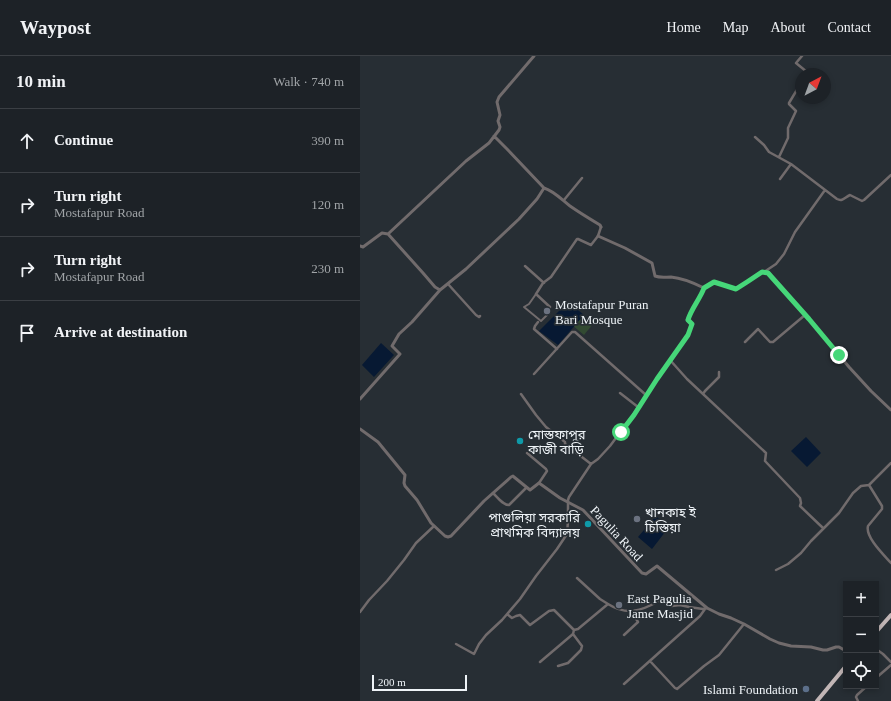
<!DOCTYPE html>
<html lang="en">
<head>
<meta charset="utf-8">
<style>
	:root { --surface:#1d2227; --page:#252a2f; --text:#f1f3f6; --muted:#a0a4a7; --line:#3b3f44 }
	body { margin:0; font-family:"Times New Roman","Noto Sans Bengali",serif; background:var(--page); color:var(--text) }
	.controls { position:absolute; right:12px; bottom:12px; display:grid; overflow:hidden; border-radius:0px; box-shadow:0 2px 6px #0003 }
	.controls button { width:36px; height:36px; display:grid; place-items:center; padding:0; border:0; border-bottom:1px solid var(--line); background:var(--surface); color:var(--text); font:20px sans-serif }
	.compass { position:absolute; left:435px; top:12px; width:36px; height:36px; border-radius:50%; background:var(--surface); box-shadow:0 2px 6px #0003; rotate:41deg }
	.scale { position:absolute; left:12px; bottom:10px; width:95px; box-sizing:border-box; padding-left:4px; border:2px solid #eef3f7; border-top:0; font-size:11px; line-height:14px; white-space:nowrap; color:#eef3f7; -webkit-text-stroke:3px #272e34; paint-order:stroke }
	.stop { position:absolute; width:12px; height:12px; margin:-9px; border:3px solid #46d779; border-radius:50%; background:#fff }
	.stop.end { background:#46d779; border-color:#fff; box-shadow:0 1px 4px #0008 }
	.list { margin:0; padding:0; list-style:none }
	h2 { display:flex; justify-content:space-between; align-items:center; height:52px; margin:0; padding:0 16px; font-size:17px }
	h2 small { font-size:13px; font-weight:400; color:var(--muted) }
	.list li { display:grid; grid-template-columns:26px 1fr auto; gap:12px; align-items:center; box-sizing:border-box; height:64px; padding:0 16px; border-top:1px solid var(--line) }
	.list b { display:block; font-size:15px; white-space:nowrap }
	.list p { margin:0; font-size:13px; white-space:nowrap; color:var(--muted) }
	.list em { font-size:13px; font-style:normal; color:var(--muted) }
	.icon { flex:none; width:22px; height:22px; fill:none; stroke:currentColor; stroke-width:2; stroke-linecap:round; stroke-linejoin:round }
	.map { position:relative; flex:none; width:531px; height:645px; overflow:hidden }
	header { display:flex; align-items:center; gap:24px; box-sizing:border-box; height:56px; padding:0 20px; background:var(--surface); border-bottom:1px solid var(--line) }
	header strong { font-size:19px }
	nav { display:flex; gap:22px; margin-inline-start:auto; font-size:14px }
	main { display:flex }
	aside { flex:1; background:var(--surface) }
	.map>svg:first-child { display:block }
	.green { fill:#324a32 }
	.water { fill:#071933 }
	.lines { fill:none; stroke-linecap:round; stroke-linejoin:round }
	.pedestrian { stroke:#716b6c; stroke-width:2 }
	.minor { stroke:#716b6c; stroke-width:2.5 }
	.tertiary { stroke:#716b6c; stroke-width:3 }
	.trunk { stroke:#c2b6b6; stroke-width:4 }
	.route { stroke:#46d779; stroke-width:5 }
	.worship-dot { fill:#6b7280; stroke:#272e34; stroke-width:1.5 }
	.culture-dot { fill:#0f9aa8; stroke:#272e34; stroke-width:1.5 }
	.service-dot { fill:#5c6f8a; stroke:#272e34; stroke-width:1.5 }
	.labels { text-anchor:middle; stroke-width:3.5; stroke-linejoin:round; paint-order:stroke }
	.poi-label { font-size:13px; fill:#eef3f7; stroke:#272e34; text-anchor:start }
	.street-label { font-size:13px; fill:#eef3f7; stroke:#272e34 }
</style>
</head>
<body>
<header>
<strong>Waypost</strong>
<nav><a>Home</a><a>Map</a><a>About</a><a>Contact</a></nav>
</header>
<main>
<aside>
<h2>10 min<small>Walk · 740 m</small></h2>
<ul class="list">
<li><svg class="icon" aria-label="ahead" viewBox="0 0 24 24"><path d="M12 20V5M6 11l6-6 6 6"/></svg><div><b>Continue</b></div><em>390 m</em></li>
<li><svg class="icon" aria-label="right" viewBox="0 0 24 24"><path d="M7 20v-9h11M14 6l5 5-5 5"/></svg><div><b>Turn right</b><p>Mostafapur Road</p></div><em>120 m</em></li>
<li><svg class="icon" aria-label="right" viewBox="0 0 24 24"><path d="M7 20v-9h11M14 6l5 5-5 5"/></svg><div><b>Turn right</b><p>Mostafapur Road</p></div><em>230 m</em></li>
<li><svg class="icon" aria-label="arrive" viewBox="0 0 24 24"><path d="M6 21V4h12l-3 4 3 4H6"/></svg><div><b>Arrive at destination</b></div></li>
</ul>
</aside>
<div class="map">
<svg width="531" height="645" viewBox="0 0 531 645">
	<rect width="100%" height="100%" fill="#272e34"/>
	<path class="green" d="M222,259L233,268L224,279L212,269Z"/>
	<path class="water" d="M207,245L224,259L198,289L179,275L199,255Z
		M21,287L34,299L14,321L2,309Z
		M446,381L461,397L447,411L431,395Z
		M296,460L309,471L292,493L278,481Z"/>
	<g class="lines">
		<path class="pedestrian" d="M176,238L169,248L164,251L181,265L187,259"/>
		<path class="minor" d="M442,0L436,7L447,16V18
			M395,81L404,89L409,96L431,108L477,143C483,146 485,141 490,139L502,145L504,144L531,119
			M419,101L428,82V72L436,55L429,48V47L441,27
			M420,123L431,108
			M204,144L222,122
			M165,210L184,227
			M404,216L416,208L424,198L435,176L465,134
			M88,228L116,259L119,261L120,260
			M187,254L190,251L176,238L183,227L191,221L217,183H218L231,189L238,180L241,171
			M178,266L175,270L174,273L197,293
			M385,286L398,273L410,286H413L445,259
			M310,304L327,323L406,397L405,405L440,442L441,447L440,450L463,472
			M174,318L212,276H215L286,339
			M260,337L278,351
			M161,338L176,359L186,371L205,386V388L231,408
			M343,338L345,335L359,321V316
			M167,397L186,413L187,415L179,427
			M509,429L522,450V453L508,470C505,481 524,499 531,507
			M133,437C138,442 143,449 149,449L166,432
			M416,514L428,508L441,497L451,485L479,457L493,437L501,430L509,429L531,407
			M217,522L240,543L248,548
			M0,556L9,544L27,525L44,504L56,487L74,470
			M147,558L152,562L156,560L160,559L170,569L189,555L194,554L214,574L218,573L248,548C267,560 281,555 299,545L312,550L320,549L329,551L343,553L347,552
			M264,579L278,566L272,556
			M96,588L114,598L119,588L126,579L142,564L160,543L176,520L197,493L207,478L208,465V444L209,441L231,408L238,403L250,390L273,359L297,323L328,279L332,269L327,264C331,253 340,243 344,232
			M516,593L523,598L531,606
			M290,605L315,632L317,633L344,610L359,599L384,568
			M180,606L213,578
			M198,610L208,607L221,594L222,590L213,578L214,574
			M516,622L531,609
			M264,628L340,560L345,553
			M498,645L496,641L497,639L507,630"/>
		<path class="tertiary" d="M134,80L147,93L184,132C194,135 202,144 210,150C220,157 230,163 240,169L241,171
			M28,178L106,105L129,87L139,74L140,71L138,65L140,59L137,46L139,41L174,0
			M238,180L265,192L292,207L295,220C300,222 305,221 311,221C322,222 334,227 344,232L355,226L376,233L387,226L402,216L408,217L449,263L489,311L511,335L531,354
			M0,190L3,191L22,177L28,178L63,217L75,231L80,234
			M0,343L40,298L32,290L39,278L52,266L80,234L106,213L159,163L177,143L184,132
			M0,373L18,386L45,419L44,427L45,430L57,444L71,467L85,480L88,481L91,480L124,445L151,421L153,420L154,421L170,434L179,427L200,442L223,454L282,517L286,518L297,510L347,552L359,558L371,562L384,568L410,583L419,587L431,590L451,591L463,594H467L476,591H479L486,595"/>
		<path class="trunk" d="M516,576L531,559
			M457,645L486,610"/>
	</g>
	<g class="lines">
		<path class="route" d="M261,376L274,359L297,323L328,279L332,268L328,264C331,253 340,243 344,232L354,226L376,233L387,226L402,216L408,217L449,263L479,299"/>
	</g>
	<g class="worship-dot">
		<circle cx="187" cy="255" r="4"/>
		<circle cx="277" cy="463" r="4"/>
		<circle cx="259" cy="549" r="4"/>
	</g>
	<g class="culture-dot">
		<circle cx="160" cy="385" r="4"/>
		<circle cx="228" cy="468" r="4"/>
	</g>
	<circle class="service-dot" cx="446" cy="633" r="4"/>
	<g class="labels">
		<g class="poi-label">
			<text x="195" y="253">Mostafapur Puran<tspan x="195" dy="15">Bari Mosque</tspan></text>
			<text x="168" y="383">মোস্তফাপুর<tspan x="168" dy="15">কাজী বাড়ি</tspan></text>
			<text x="285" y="461">খানকাহ ই<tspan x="285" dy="15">চিস্তিয়া</tspan></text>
			<text x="220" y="466" text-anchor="end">পাগুলিয়া সরকারি<tspan x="220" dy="15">প্রাথমিক বিদ্যালয়</tspan></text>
			<text x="267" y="547">East Pagulia<tspan x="267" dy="15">Jame Masjid</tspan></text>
			<text x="438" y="638" text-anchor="end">Islami Foundation</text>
		</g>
		<g class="street-label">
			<text transform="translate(257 477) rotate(47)" y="5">Pagulia Road</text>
		</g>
	</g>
</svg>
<div class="controls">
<button>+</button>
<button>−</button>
<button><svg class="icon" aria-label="locate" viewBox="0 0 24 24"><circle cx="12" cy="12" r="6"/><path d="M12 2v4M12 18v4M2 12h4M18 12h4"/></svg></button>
</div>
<svg class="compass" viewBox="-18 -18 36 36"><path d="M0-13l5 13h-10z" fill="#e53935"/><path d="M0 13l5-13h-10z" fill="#a0a4a7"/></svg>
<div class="scale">200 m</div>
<div class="stop" style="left:261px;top:376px"></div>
<div class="stop end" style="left:479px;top:299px"></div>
</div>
</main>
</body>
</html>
